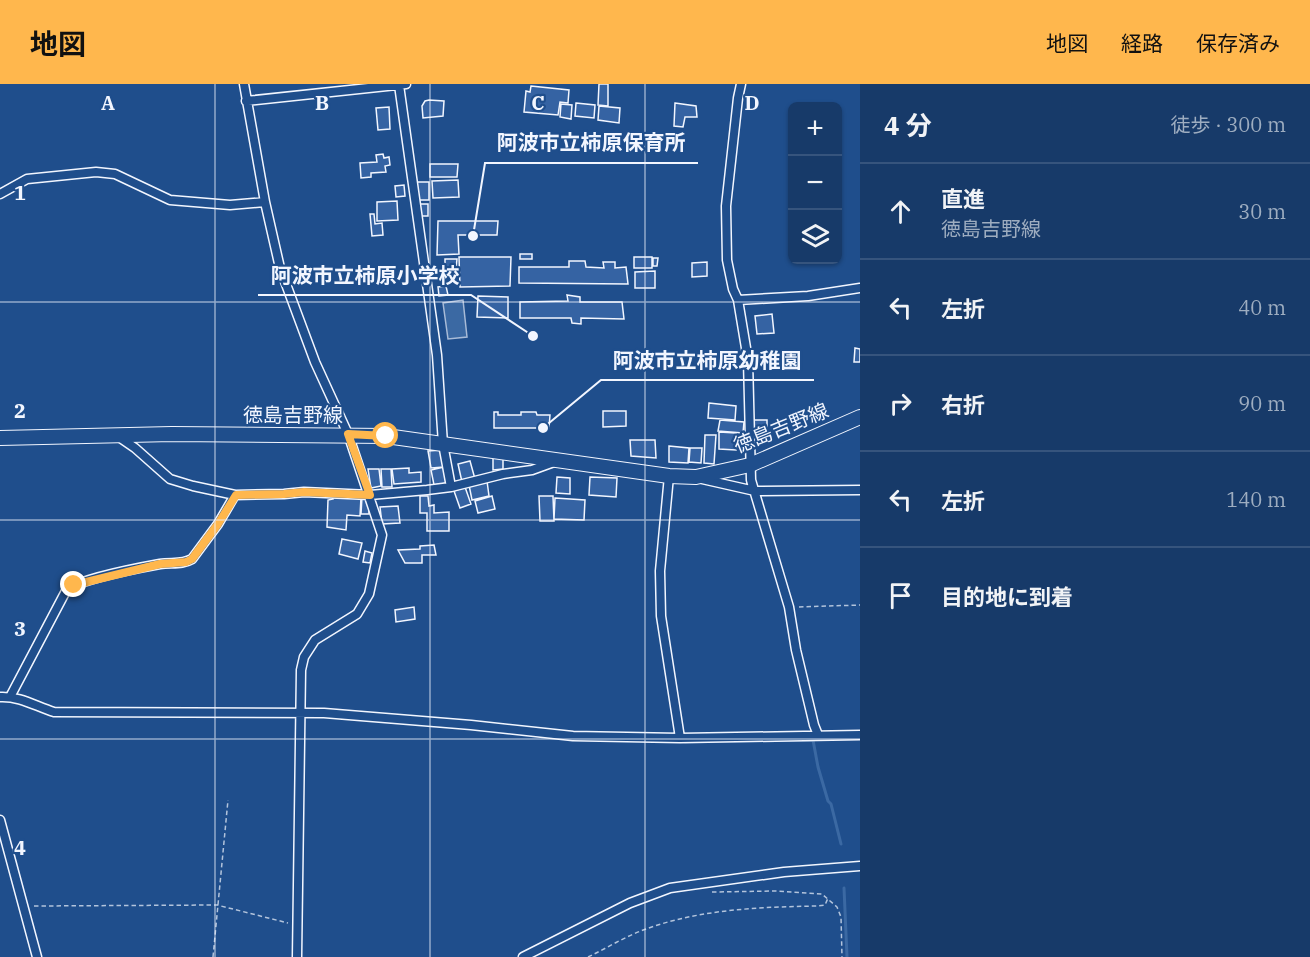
<!DOCTYPE html>
<html lang="ja">
<head>
<meta charset="utf-8">
<style>
	:root { --surface:#173a69; --page:#244571; --text:#f1f3f6; --muted:#9eadc0; --line:#36547d; --accent:#ffb74d }
	body { margin:0; font-family:"IBM Plex Serif","Noto Sans JP",serif; background:var(--page); color:var(--text) }
	.controls { position:absolute; right:18px; top:18px; display:grid; overflow:hidden; border-radius:9px; box-shadow:0 2px 4px #0004 }
	.controls button { width:54px; height:54px; display:grid; place-items:center; padding:0; border:0; border-bottom:2px solid var(--line); background:var(--surface); color:var(--text); font:30px sans-serif }
	.stop { position:absolute; width:18px; height:18px; margin:-14px; border:4px solid #ffb74d; border-radius:50%; background:#fff }
	.stop.end { background:#ffb74d; border-color:#fff; box-shadow:0 2px 6px #0008 }
	.list { margin:0; padding:0; list-style:none }
	h2 { display:flex; justify-content:space-between; align-items:center; height:78px; margin:0; padding:0 24px; font-size:26px }
	h2 small { font-size:20px; font-weight:400; color:var(--muted) }
	.list li { display:grid; grid-template-columns:39px 1fr auto; gap:18px; align-items:center; box-sizing:border-box; height:96px; padding:0 24px; border-top:2px solid var(--line) }
	.list b { display:block; font-size:22px; white-space:nowrap }
	.list p { margin:0; font-size:20px; white-space:nowrap; color:var(--muted) }
	.list em { font-size:20px; font-style:normal; color:var(--muted) }
	.icon { flex:none; width:33px; height:33px; fill:none; stroke:currentColor; stroke-width:2; stroke-linecap:round; stroke-linejoin:round }
	.map { position:relative; flex:none; width:860px; height:873px; overflow:hidden }
	header { display:flex; align-items:center; gap:36px; box-sizing:border-box; height:84px; padding:0 30px; background:var(--accent); color:#111 }
	header strong { font-size:28px }
	nav { display:flex; gap:33px; margin-inline-start:auto; font-size:21px }
	main { display:flex }
	aside { flex:1; background:var(--surface) }
	.map>svg:first-child { display:block }
	.water { fill:#3b69a3; stroke:#a8bbd7; stroke-width:1.5 }
	.lines { fill:none; stroke-linecap:round; stroke-linejoin:round }
	.stream { stroke:#3b69a3; stroke-width:3 }
	.building { fill:#3563a3; stroke:#f2f6ff; stroke-width:1.5 }
	.minor-casing { stroke:#f2f6ff; stroke-width:11 }
	.primary-casing { stroke:#f2f6ff; stroke-width:16 }
	.path { stroke:#b3c4dc; stroke-width:1.5; stroke-dasharray:4.5 3; stroke-linecap:butt }
	.minor { stroke:#1f4e8c; stroke-width:8 }
	.primary { stroke:#1f4e8c; stroke-width:14 }
	.route { stroke:#ffb74d; stroke-width:8 }
	.grid { fill:none; stroke:#f2f6ff; stroke-width:1.5; stroke-opacity:0.55 }
	.labels { text-anchor:middle; stroke-width:4.5; stroke-linejoin:round; paint-order:stroke }
	.street-label { font-size:20px; fill:#f2f6ff; stroke:#1f4e8c }
	.grid-label { font-size:20px; text-anchor:middle; font-weight:bold; fill:#f2f6ff; stroke:#1f4e8c; stroke-width:4.5; stroke-linejoin:round; paint-order:stroke }
	.leader { fill:none; stroke:#f2f6ff; stroke-width:2 }
	.callout-dot { fill:#f2f6ff; stroke:#1f4e8c; stroke-width:2 }
	.callout-label { font-size:21px; text-anchor:middle; font-weight:bold; fill:#f2f6ff; stroke:#1f4e8c; stroke-width:4.5; stroke-linejoin:round; paint-order:stroke }
</style>
</head>
<body>
<header>
<strong>地図</strong>
<nav><a>地図</a><a>経路</a><a>保存済み</a></nav>
</header>
<main>
<div class="map">
<svg width="860" height="873" viewBox="0 0 860 873">
	<rect width="100%" height="100%" fill="#1f4e8c"/>
	<path class="water" d="M463,216L467,253L448,255L443,219Z"/>
	<g class="lines">
		<path class="stream" d="M685,658L813,656L818,683L828,717L831,720L841,760
			M844,804L847,873"/>
	</g>
	<path class="building" d="M599,0H608V22L598,21Z
		M531,2L569,6L568,19L560,18L558,31L524,28L526,7L530,8Z
		M429,16L444,17L443,32L423,34L422,22L425,17Z
		M576,19L595,21L594,34L575,32Z
		M675,19L696,22L697,33H685L683,43L674,42Z
		M561,20L572,21L571,35L560,33Z
		M599,22L620,24L619,39L598,36Z
		M389,23L390,45L378,46L376,24Z
		M383,70L384,74L389,73L390,81L385,82L386,88L371,89V93L361,94L360,79L377,78L376,71Z
		M430,80H458L457,93H430Z
		M458,96L459,113L433,114L432,97Z
		M417,98H429V116H418Z
		M404,101L405,112L396,113L395,102Z
		M397,117L398,136L377,137V118Z
		M420,120H428V132H420Z
		M370,130H374L375,140L382,139L383,151L372,152Z
		M438,137H498L497,151H458L459,170L437,171Z
		M520,170H532V175H520Z
		M459,173H511L510,202L460,203Z
		M634,173H652V184H634Z
		M653,174H658L657,182H653Z
		M445,175H457L456,186H445Z
		M569,177H585L586,183L604,184L603,178H615V184L626,183L628,200L519,199V183H569Z
		M707,178V192L692,193V179Z
		M655,187V204H635V188Z
		M446,202L448,211L439,212L438,203Z
		M567,211L580,213V218H622L624,235L581,234V240L572,239L571,234H520V218L568,217Z
		M478,212L508,213V234L477,233Z
		M772,230L774,249L757,250L755,232Z
		M855,264L860,265V278H854Z
		M709,319L736,322L735,336L708,334Z
		M603,327H626V342L603,343Z
		M494,328H498V331H521V328H536L537,331H550L549,344H494Z
		M720,336L744,338L743,349L718,347Z
		M753,336H767V350H753Z
		M719,348L736,349V366L719,365Z
		M705,351H716L714,380L704,379Z
		M630,356H655L656,374L631,372Z
		M669,362L689,364L688,379L669,378Z
		M690,364H702L701,379L689,378Z
		M442,366L444,383L431,384L428,367Z
		M493,374H503V385L493,386Z
		M470,377L475,395L462,398L458,380Z
		M444,383L447,399L434,401L431,386Z
		M409,384V389L421,388V398L394,400L392,385Z
		M368,385H379L381,402L371,404Z
		M381,385H391L392,403H382Z
		M557,393L570,394V410L556,409Z
		M590,393L617,394L616,413L589,411Z
		M487,397L489,412L472,416L469,401Z
		M465,403L471,420L460,424L454,407Z
		M332,412L361,413L360,432L347,431L346,446L327,443L328,416L333,415Z
		M420,412H428L429,422L434,421V429L449,428V447H427V429H420Z
		M492,412L495,425L478,429L475,417Z
		M539,412H553L554,437H540Z
		M362,413H369V430H361Z
		M555,414L585,416L584,436L554,435Z
		M398,422L400,439L382,440L380,423Z
		M342,455L362,459L358,475L339,470Z
		M434,461L436,471H422V479H405L398,466L420,465V462Z
		M365,467L372,469L370,479L363,478Z
		M414,523L415,535L396,538L395,526Z"/>
	<g class="lines">
		<defs>
			<path id="minor" d="M244,0L265,118L280,184L315,278L348,350L382,451L369,510L357,530L315,556L304,573L301,586L297,873
				M741,0L738,14L726,122L727,176L733,205L738,216L748,276L751,396L789,523L796,566L814,641L818,651
				M399,1L437,271L443,360L451,403
				M246,17L406,0
				M0,110L27,95L96,88L115,90L170,116L230,121L265,118
				M738,216L808,212L860,204
				M119,353L135,364L170,395L193,402L235,411L284,410L304,408L370,411L427,406L451,403L503,390L532,386L554,378
				M669,392L660,487L661,532L680,654
				M702,395L755,407L860,406
				M0,613C20,612 35,622 54,628L324,629L471,641L573,652L680,654L860,651
				M10,613L67,505C86,494 138,484 160,480C171,478 182,481 192,475L218,440L235,411
				M0,736L37,873
				M523,873L630,819L670,804L784,788L860,782"/>
			<path id="primary" d="M0,354L172,350L386,352L669,392L696,393L750,381L860,333"/>
		</defs>
		<use href="#minor" class="minor-casing"/>
		<use href="#primary" class="primary-casing"/>
		<path class="path" d="M799,523L860,521
			M712,808L776,807L822,810L837,823L841,833L842,873
			M34,822L217,821L288,839
			M213,873L228,716
			M588,873C607,864 626,852 646,845C701,825 761,823 818,822L825,821L828,814"/>
		<use href="#minor" class="minor"/>
		<use href="#primary" class="primary"/>
	</g>
	<g class="lines">
		<path class="route" d="M74,501L160,480L186,478L192,475L218,440L236,411L284,410L304,408L370,411L348,350L386,352"/>
	</g>
	<path class="grid" d="M215,0V873M430,0V873M645,0V873M0,218H860M0,436H860M0,655H860"/>
	<g class="labels">
		<g class="street-label">
			<text x="293" y="338">徳島吉野線</text>
			<text transform="translate(781 344) rotate(-22)" y="7">徳島吉野線</text>
		</g>
	</g>
	<g class="grid-label">
		<text x="108" y="26">A</text>
		<text x="322" y="26">B</text>
		<text x="538" y="26">C</text>
		<text x="752" y="26">D</text>
		<text x="20" y="116">1</text>
		<text x="20" y="334">2</text>
		<text x="20" y="552">3</text>
		<text x="20" y="771">4</text>
	</g>
	<path class="leader" d="M473 152L485 79H698M533 252L471 211H258M543 344L601 296H814"/>
	<g class="callout-dot">
		<circle cx="473" cy="152" r="6"/>
		<circle cx="533" cy="252" r="6"/>
		<circle cx="543" cy="344" r="6"/>
	</g>
	<g class="callout-label">
		<text x="591" y="66">阿波市立柿原保育所</text>
		<text x="365" y="199">阿波市立柿原小学校</text>
		<text x="707" y="284">阿波市立柿原幼稚園</text>
	</g>
</svg>
<div class="controls">
<button>+</button>
<button>−</button>
<button><svg class="icon" aria-label="layers" viewBox="0 0 24 24"><path d="M12 4l9 5-9 5-9-5zM3 14l9 5 9-5"/></svg></button>
</div>
<div class="stop" style="left:386px;top:352px"></div>
<div class="stop end" style="left:74px;top:501px"></div>
</div>
<aside>
<h2>4 分<small>徒歩 · 300 m</small></h2>
<ul class="list">
<li><svg class="icon" aria-label="ahead" viewBox="0 0 24 24"><path d="M12 20V5M6 11l6-6 6 6"/></svg><div><b>直進</b><p>徳島吉野線</p></div><em>30 m</em></li>
<li><svg class="icon" aria-label="left" viewBox="0 0 24 24"><path d="M17 20v-9H6M10 6l-5 5 5 5"/></svg><div><b>左折</b></div><em>40 m</em></li>
<li><svg class="icon" aria-label="right" viewBox="0 0 24 24"><path d="M7 20v-9h11M14 6l5 5-5 5"/></svg><div><b>右折</b></div><em>90 m</em></li>
<li><svg class="icon" aria-label="left" viewBox="0 0 24 24"><path d="M17 20v-9H6M10 6l-5 5 5 5"/></svg><div><b>左折</b></div><em>140 m</em></li>
<li><svg class="icon" aria-label="arrive" viewBox="0 0 24 24"><path d="M6 21V4h12l-3 4 3 4H6"/></svg><div><b>目的地に到着</b></div></li>
</ul>
</aside>
</main>
</body>
</html>
